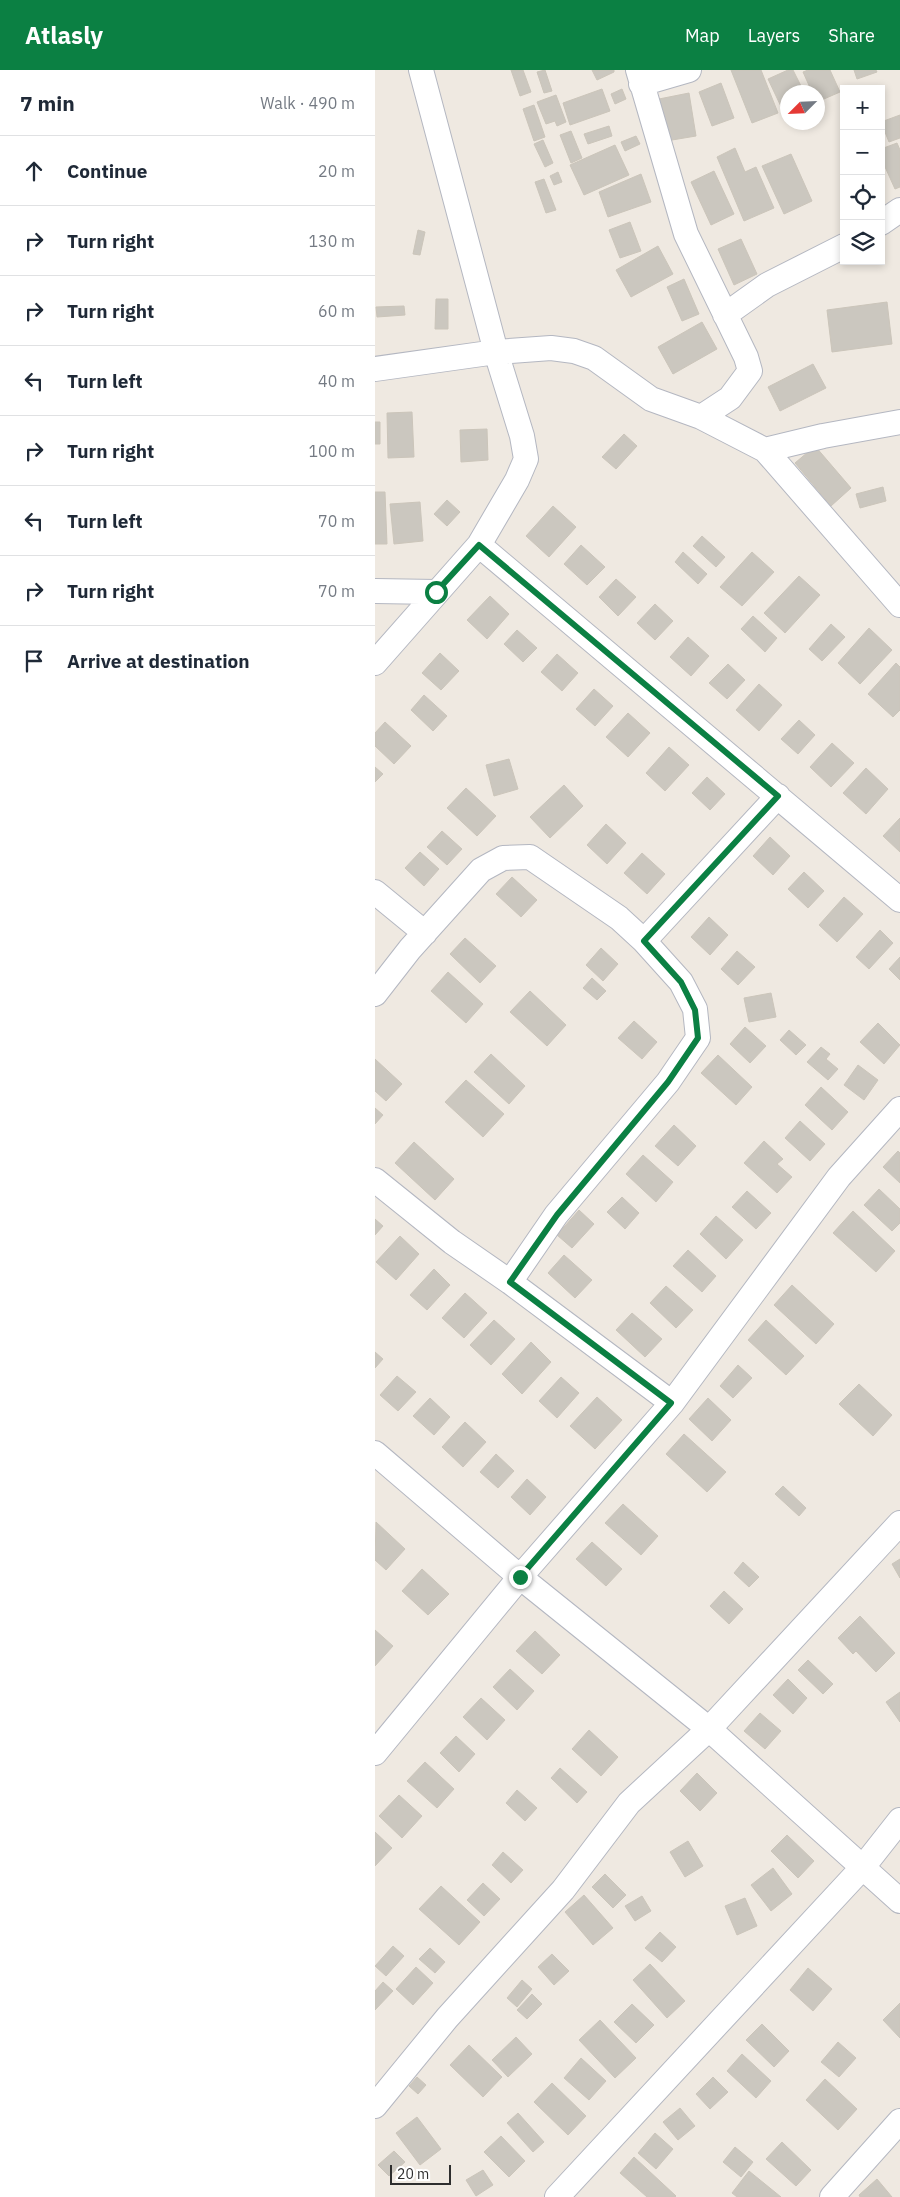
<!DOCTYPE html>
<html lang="en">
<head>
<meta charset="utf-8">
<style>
	:root { --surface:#fff; --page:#f6f6f7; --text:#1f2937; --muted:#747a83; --line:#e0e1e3; --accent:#0b8043 }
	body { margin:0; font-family:"IBM Plex Sans",sans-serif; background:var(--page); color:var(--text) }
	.controls { position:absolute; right:15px; top:15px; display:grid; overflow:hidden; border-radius:0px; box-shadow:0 2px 8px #0003 }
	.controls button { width:45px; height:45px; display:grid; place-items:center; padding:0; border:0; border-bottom:1px solid var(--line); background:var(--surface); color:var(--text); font:25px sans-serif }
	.compass { position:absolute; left:405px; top:15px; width:45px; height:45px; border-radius:50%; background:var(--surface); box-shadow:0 2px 8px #0003; rotate:246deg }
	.scale { position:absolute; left:15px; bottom:12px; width:61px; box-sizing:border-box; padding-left:5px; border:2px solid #2e2e2e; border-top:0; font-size:14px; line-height:18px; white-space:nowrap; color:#2e2e2e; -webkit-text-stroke:4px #fff; paint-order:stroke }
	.stop { position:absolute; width:15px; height:15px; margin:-11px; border:4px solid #0b8043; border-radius:50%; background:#fff }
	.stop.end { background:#0b8043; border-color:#fff; box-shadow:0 1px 5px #0008 }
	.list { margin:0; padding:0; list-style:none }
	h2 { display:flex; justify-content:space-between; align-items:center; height:65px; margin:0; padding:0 20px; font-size:21px }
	h2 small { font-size:16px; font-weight:400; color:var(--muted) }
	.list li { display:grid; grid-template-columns:32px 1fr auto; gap:15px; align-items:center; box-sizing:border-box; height:70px; padding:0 20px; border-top:1px solid var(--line) }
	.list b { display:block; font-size:19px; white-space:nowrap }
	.list em { font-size:16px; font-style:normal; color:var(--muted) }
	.icon { flex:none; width:28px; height:28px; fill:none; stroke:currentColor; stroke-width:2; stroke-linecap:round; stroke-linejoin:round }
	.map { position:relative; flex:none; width:525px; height:2127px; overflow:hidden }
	header { display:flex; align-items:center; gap:30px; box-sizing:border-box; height:70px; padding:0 25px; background:var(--accent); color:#fff }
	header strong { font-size:24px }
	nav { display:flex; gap:28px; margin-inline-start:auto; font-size:18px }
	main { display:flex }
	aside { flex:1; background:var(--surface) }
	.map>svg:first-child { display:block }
	.building { fill:#cbc7bf; stroke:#cbc5ba }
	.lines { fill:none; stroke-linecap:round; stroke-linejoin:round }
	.street-casing { stroke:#b4b7c1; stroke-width:26 }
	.street { stroke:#fff; stroke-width:24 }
	.route { stroke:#0b8043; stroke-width:6 }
</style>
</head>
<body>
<header>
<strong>Atlasly</strong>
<nav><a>Map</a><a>Layers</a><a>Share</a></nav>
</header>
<main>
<aside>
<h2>7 min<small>Walk · 490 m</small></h2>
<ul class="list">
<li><svg class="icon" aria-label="ahead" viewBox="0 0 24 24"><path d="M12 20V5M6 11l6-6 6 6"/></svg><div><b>Continue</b></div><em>20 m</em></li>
<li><svg class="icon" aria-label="right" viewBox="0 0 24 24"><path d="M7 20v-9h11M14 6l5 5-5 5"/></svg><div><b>Turn right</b></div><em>130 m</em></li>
<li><svg class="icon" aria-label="right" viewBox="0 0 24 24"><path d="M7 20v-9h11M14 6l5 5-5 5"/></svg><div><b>Turn right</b></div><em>60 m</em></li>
<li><svg class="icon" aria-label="left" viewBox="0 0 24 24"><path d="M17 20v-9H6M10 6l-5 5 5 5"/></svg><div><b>Turn left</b></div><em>40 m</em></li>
<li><svg class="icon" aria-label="right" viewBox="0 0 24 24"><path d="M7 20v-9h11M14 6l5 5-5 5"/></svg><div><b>Turn right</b></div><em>100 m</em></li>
<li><svg class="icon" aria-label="left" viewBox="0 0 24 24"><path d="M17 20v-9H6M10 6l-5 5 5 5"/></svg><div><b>Turn left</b></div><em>70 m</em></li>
<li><svg class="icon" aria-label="right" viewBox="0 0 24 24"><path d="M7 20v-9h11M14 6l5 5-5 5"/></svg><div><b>Turn right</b></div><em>70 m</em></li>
<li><svg class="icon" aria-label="arrive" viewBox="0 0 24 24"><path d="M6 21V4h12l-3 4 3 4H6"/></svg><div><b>Arrive at destination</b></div></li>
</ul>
</aside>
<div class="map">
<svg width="525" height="2127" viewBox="0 0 525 2127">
	<rect width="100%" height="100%" fill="#efe9e1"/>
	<path class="building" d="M136,0H148L156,22L145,26Z
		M170,0L177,21L169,23L162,2Z
		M217,0H239V2L222,10Z
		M356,0H386L403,43L377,53Z
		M413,0H418L429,22H412V44L410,45L393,9Z
		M433,0H455L465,22L442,32V22H437L428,2Z
		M479,0H501L502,2L482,9Z
		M346,13L359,48L337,56L324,22Z
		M227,19L235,41L195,55L188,33Z
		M247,19L251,29L240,34L236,24Z
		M314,23L321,66L291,71L284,29Z
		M181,25L191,52L182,56L180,51L171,54L162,32Z
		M159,35L170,67L159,71L148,39Z
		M525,45V68L514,72L506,52Z
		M234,56L237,66L213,74L209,64Z
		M196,61L207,88L196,93L185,65Z
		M261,66L265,74L250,81L246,72Z
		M168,70L178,93L170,97L159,74Z
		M522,73L525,80V117L520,119L506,88V79Z
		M240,75L254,105L209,125L195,95Z
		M360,78L370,102L381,97L399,138L369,151L342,87Z
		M416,84L437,131L409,144L387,96Z
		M339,101L359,144L336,155L316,112Z
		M183,102L187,112L179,115L175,106Z
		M266,104L276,132L233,147L224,122Z
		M169,109L181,140L171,143L160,112Z
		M255,152L266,181L245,188L234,160Z
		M43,160L50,162L45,185L38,184Z
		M366,169L382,204L359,215L343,179Z
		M283,176L298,204L256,227L241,200Z
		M309,209L324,244L307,251L292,217Z
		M61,229H73V259H60Z
		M512,232L517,274L457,282L452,240Z
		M29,236L30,245L2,247L1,237Z
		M327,252L342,279L298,304L283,277Z
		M438,294L451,318L405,341L393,317Z
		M37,342L39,387L13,388L12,343Z
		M0,352H5V374H0Z
		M112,359L113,390L86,392L85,360Z
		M249,364L262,376L241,399L227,387Z
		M440,376L476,418L456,436L420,393Z
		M508,417L511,431L485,438L481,424Z
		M0,422H10L12,474H0Z
		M72,430L85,442L72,456L59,444Z
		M45,432L48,471L19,474L15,434Z
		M178,436L201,457L174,487L151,466Z
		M327,466L350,487L341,497L318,476Z
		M206,475L230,497L212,515L189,494Z
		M308,482L332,504L323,514L300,492Z
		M377,482L399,502L367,536L345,517Z
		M424,506L445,525L410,563L389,543Z
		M241,509L261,527L243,546L224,527Z
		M115,526L134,544L112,569L92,550Z
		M280,534L298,551L280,570L262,553Z
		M378,546L402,568L390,582L366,559Z
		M456,554L470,567L447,591L434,579Z
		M494,558L517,580L485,614L463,593Z
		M142,560L162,578L148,592L129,574Z
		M313,567L334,586L316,606L295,587Z
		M65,583L84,601L66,620L47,603Z
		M182,584L203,603L187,621L166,602Z
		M521,593L525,597V640L518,647L493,624Z
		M353,594L370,610L352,629L334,613Z
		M384,614L407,635L384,661L361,640Z
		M219,619L238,636L220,656L201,639Z
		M49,625L72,646L58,661L36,640Z
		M253,643L275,663L253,687L231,667Z
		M424,650L440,665L423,684L406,669Z
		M10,652L36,676L19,694L0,676V663Z
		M457,673L479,693L456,717L435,697Z
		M294,677L314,695L290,721L271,703Z
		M134,689L143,719L119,726L111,695Z
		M0,697L8,704L0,712Z
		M491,698L513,719L491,744L468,723Z
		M332,707L350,724L335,740L317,723Z
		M189,715L208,736L175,768L155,747Z
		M91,718L121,746L102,766L72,738Z
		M525,748V782L508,766Z
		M231,754L251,773L232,794L212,775Z
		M67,761L87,779L72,795L52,777Z
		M395,767L415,786L398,805L378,786Z
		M45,782L64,799L49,816L30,798Z
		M267,783L290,804L272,824L249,803Z
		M429,802L449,821L433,838L413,819Z
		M137,807L162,830L146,847L121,824Z
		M469,827L488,844L462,872L444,855Z
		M334,847L353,865L335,885L316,867Z
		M505,860L518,873L494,899L481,887Z
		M90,868L121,896L105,913L75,884Z
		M226,878L243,894L228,911L211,895Z
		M362,881L380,897L363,915L346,899Z
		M525,887V910L514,899Z
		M73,902L108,934L91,953L56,921Z
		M217,908L231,921L222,930L208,918Z
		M155,921L191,955L172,976L135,942Z
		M396,923L401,947L374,952L369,928Z
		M259,951L282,972L267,989L243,968Z
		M503,953L525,975L509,994L485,972Z
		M370,957L391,976L375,993L355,974Z
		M414,960L431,975L421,985L405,970Z
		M446,977L455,984L451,989L463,999L453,1010L432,992Z
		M116,984L150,1016L134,1034L99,1002Z
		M343,985L377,1017L361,1035L326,1003Z
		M0,989L27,1014L11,1031L0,1021Z
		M483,995L503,1010L489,1030L469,1015Z
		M91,1010L129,1044L108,1067L70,1032Z
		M446,1017L473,1042L457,1060L430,1035Z
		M0,1038L8,1045L0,1054Z
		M425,1051L450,1074L435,1091L410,1068Z
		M299,1055L321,1076L303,1096L280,1076Z
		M389,1071L408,1089L402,1094L417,1107L402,1123L369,1093Z
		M39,1072L79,1109L60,1130L20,1093Z
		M523,1081L525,1083V1113L508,1097Z
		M268,1085L298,1112L281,1132L251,1104Z
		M504,1119L525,1139V1153L517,1161L489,1135Z
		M372,1121L396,1143L381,1159L357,1137Z
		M247,1127L264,1143L250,1159L232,1142Z
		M204,1140L219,1154L197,1178L182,1165Z
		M478,1141L520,1181L501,1202L458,1163Z
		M341,1146L368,1170L351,1189L325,1164Z
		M0,1149L8,1156L0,1165Z
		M25,1166L44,1184L21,1210L1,1192Z
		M313,1180L341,1206L327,1222L298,1196Z
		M189,1185L217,1210L200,1228L173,1203Z
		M59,1199L75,1215L52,1240L35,1225Z
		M417,1215L459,1254L441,1274L399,1235Z
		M291,1216L318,1240L301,1258L275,1233Z
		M90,1223L112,1243L89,1268L67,1248Z
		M257,1243L287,1269L270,1287L241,1260Z
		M119,1250L140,1269L116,1295L95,1275Z
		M391,1250L429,1286L411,1305L373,1270Z
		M156,1272L176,1292L147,1324L127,1304Z
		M0,1282L8,1289L0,1298Z
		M363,1295L377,1308L358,1328L345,1316Z
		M22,1306L41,1322L23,1341L5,1325Z
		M186,1307L204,1323L182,1348L164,1331Z
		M484,1314L517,1345L498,1366L464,1334Z
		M222,1327L247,1350L220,1379L195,1356Z
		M55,1328L75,1347L59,1365L38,1346Z
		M333,1328L356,1350L337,1371L314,1349Z
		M90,1352L111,1372L88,1397L67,1377Z
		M309,1364L351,1402L332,1422L291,1384Z
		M121,1384L139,1401L123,1418L105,1402Z
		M152,1409L171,1427L155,1445L136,1427Z
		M408,1416L431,1438L424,1446L400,1424Z
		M248,1434L283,1466L266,1485L230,1453Z
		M1,1452L30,1479L11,1500L0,1490Z
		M217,1472L247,1499L231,1516L201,1489Z
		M525,1489V1508L517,1494Z
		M368,1492L384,1507L374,1517L359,1503Z
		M47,1499L74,1524L53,1545L27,1521Z
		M349,1521L368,1539L354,1554L335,1536Z
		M485,1546L520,1583L501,1602L481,1581L478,1584L463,1568Z
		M0,1560L18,1576L0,1596Z
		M160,1561L185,1585L167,1604L141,1581Z
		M433,1590L458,1614L448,1624L423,1600Z
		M135,1599L159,1621L142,1640L118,1617Z
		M413,1609L432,1628L418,1644L398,1625Z
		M525,1622V1652L511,1632Z
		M106,1628L130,1650L112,1670L88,1647Z
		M385,1643L406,1661L390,1679L369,1661Z
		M214,1660L243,1687L226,1706L197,1679Z
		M81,1666L100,1684L84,1702L65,1683Z
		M50,1692L79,1719L62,1738L32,1711Z
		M185,1698L212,1722L202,1733L176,1708Z
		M322,1703L342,1723L325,1741L305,1721Z
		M142,1720L162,1738L150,1751L131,1733Z
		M24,1725L47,1746L27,1768L4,1746Z
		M0,1762L17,1778L0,1796Z
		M412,1765L439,1791L423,1808L396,1781Z
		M313,1771L328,1796L310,1807L295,1782Z
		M128,1782L148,1800L136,1813L117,1795Z
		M398,1798L417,1824L396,1841L376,1815Z
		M230,1804L251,1825L238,1838L217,1817Z
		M108,1813L125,1829L109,1846L92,1830Z
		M66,1816L105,1852L84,1875L44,1839Z
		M209,1825L238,1858L218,1875L190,1842Z
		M267,1826L276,1841L260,1851L250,1836Z
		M370,1828L382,1856L362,1865L350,1836Z
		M285,1862L301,1877L287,1892L270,1878Z
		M18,1876L29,1886L11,1906L0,1896Z
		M55,1878L70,1892L60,1903L44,1889Z
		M177,1884L194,1901L179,1915L163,1897Z
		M275,1894L310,1931L292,1948L258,1910Z
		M41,1897L58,1913L38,1935L21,1919Z
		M433,1898L457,1919L438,1941L415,1920Z
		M147,1910L157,1919L142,1937L132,1928Z
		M8,1912L18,1921L0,1940V1921Z
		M157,1924L167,1934L152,1949L142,1940Z
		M525,1933V1968L508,1950Z
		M257,1934L279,1955L261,1973L239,1952Z
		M225,1950L261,1988L240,2008L204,1970Z
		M387,1954L414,1981L399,1997L371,1970Z
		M141,1967L157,1984L133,2007L117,1990Z
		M463,1972L481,1988L464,2007L446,1992Z
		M94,1975L127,2007L108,2027L75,1995Z
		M367,1984L396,2011L381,2028L352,2001Z
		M206,1988L231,2011L214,2030L189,2008Z
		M42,2007L51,2015L43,2024L34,2016Z
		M338,2007L353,2022L335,2039L321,2024Z
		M450,2009L482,2039L463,2060L431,2030Z
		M177,2013L211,2046L193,2065L159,2032Z
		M305,2038L320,2056L303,2070L288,2052Z
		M143,2043L169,2072L158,2082L132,2053Z
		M42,2047L66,2079L45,2095L21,2063Z
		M280,2063L298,2079L281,2099L263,2083Z
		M126,2066L150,2091L134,2107L109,2082Z
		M407,2072L436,2100L421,2116L391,2089Z
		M360,2077L378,2092L366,2107L348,2092Z
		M19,2081L30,2092L14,2106L3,2095Z
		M259,2087L301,2126L300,2127H272L245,2103Z
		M108,2100L118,2115L101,2126L91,2110Z
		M374,2101L406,2127H362L357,2123Z
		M502,2109L517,2127H485L484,2125Z"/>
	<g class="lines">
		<defs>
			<path id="street" d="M46,0L121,282L147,366L151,389L142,410L104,475
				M263,0L311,164L371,287L375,301L355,328L326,347
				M266,14L314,0
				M506,153L525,140
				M350,245L392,215L469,176
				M0,299L121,282L176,278L199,281L219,288L276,329L326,347L390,380L525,535
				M390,380L448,366L525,352
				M0,521L61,522
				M0,593L104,475L525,830
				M0,822L50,863
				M269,871L403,726
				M0,924L35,879L106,800L128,788L155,787L244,848L269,871L306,912L320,939L323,968L293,1012L181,1145L135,1212
				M0,1110L77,1172L135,1212L297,1333
				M0,1383L145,1507L334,1659L525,1831
				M0,1683L145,1507L297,1333L464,1107L525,1039
				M0,2036L72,1948L188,1820L254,1733L334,1659L525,1453
				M182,2127L488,1797L525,1750
				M457,2127L525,2051"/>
		</defs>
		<use href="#street" class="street-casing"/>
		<use href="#street" class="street"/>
	</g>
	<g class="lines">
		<path class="route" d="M61,522L104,475L403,726L269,871L306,912L320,940L323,968L293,1012L182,1145L135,1212L296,1333L145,1507"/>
	</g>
</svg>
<div class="controls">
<button>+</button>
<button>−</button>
<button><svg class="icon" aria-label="locate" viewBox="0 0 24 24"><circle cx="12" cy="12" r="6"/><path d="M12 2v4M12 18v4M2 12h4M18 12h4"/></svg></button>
<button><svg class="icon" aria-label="layers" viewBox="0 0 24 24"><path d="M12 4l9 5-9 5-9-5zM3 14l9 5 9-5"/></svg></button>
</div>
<svg class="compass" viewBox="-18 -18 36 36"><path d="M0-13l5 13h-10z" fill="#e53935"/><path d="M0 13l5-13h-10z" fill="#747a83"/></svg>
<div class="scale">20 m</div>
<div class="stop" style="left:61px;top:522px"></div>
<div class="stop end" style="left:145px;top:1507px"></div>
</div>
</main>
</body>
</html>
